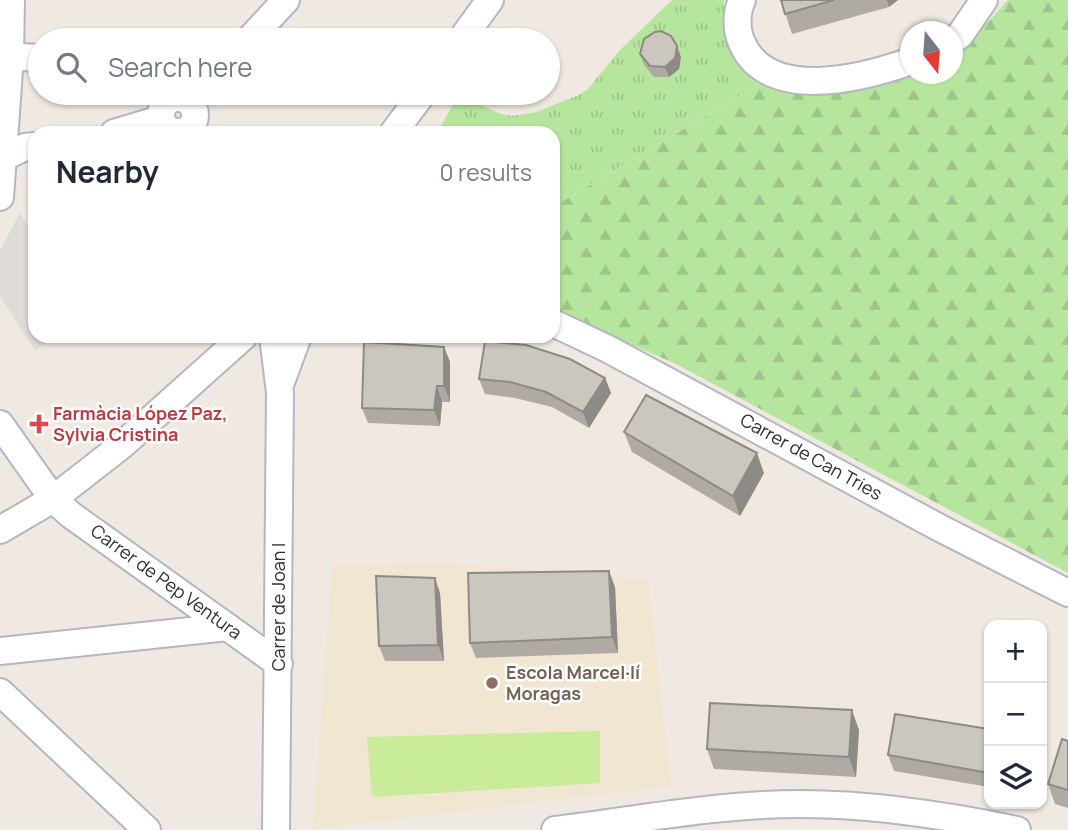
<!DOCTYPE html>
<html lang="en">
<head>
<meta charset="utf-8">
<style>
	:root { --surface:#fff; --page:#f6f6f7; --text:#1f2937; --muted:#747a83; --line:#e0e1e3 }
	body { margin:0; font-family:Manrope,sans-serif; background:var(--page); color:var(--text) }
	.controls { position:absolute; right:21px; bottom:21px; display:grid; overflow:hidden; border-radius:14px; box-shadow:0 2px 5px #0004 }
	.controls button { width:63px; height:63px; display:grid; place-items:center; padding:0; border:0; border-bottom:2px solid var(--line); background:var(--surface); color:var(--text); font:35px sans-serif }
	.compass { position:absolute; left:900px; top:21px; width:63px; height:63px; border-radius:50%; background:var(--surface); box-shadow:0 2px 5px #0004; rotate:163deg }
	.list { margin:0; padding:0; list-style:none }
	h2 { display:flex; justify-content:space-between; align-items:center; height:91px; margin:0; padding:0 28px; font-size:30px }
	h2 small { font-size:23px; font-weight:400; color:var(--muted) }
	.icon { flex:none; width:38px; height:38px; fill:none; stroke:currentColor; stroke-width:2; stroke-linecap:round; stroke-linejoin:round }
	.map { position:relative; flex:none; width:1068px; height:830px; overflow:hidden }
	.search { position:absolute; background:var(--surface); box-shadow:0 2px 5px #0004; left:28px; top:28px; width:532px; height:77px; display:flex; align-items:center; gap:18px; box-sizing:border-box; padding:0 24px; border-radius:38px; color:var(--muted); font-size:26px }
	.panel { position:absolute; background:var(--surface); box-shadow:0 2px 5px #0004; left:28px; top:126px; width:532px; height:217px; border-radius:21px }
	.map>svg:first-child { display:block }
	.education { fill:#f0e6d1 }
	.grass { fill:url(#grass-tufts) }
	.forest { fill:url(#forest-firs) }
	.pitch { fill:#c9ec9a }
	.plaza { fill:#dfdcd8 }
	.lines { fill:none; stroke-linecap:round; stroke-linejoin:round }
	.minor-casing { stroke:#b4b7c1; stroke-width:30 }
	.minor { stroke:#fff; stroke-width:26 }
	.wall { fill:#afaba4 }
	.shaded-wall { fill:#8e8b86 }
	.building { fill:#cbc7bf; stroke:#8e8b86; stroke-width:2 }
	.health-dot { fill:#e0444e; stroke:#fff; stroke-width:2.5 }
	.education-dot { fill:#8d6e63; stroke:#fff; stroke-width:2.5 }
	.labels { text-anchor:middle; stroke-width:5; stroke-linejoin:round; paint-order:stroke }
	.health-label { font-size:18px; font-weight:bold; fill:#be3a42; stroke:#fff; text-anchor:start }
	.street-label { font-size:18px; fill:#2e2e2e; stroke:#fff }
	.education-label { font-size:18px; font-weight:bold; fill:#785e54; stroke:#fff; text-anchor:start }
</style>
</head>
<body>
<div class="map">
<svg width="1068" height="830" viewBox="0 0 1068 830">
	<defs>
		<pattern id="grass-tufts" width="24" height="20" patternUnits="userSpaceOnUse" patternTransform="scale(1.75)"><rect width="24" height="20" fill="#b6e59e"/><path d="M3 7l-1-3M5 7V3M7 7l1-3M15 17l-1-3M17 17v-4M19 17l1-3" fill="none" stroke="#9dc588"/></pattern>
		<pattern id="forest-firs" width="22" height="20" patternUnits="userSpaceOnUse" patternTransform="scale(1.75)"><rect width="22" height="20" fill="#b6e59e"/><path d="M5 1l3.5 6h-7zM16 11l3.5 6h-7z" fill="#9dc588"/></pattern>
	</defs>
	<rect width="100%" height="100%" fill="#efe9e1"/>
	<path class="education" d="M441,563L648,580L671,786L313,829L332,566Z"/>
	<path class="grass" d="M672,0H724C722,34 731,65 763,82L553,207V133H437L458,95L501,114L512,116L536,112L579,95L587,90L619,51Z"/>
	<path class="forest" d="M1008,0H1068V573L674,363L553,311V207L763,82L788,90L840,93L912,74H953V52L990,20Z"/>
	<path class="pitch" d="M600,731V783L372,797L367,737Z"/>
	<path class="plaza" d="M20,213L35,237V336H56L35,351L0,296V250Z"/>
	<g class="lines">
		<defs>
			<path id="minor" d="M742,0C736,13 736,30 742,43C768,103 863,78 911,61
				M249,40L286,0
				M461,40L490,0
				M953,40L960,35L984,0
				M0,56L40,58
				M161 115a17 17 0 1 1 34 0a17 17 0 1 1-34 0Z
				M114,133L161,119
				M393,133L423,93
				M0,159L25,147L35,146
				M0,197L10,56L11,0
				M553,323L608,349L938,527L1068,593
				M273,336L280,393L276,830
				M281,382L298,336
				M0,424L53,499L71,515L279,664
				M0,530L53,499L121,446L244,336
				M0,651L228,627
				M0,692L147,830
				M555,830C636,820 718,804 800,804C873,804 945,815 1017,830"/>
		</defs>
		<use href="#minor" class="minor-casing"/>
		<use href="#minor" class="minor"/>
	</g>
	<path class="wall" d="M781,0H898L889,7L792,34Z
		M640,54L681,57L679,69L669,77H654L644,65Z
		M444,347L450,362V402H442L440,426L368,423L362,408Z
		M605,378L611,393L589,428L552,407L515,398L485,394L479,379Z
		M624,432L764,473L740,516L632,452Z
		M615,587L618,653L476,658L470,643Z
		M440,593L444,661H385L379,646Z
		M989,729V787L894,771L888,755Z
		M859,730L856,777L714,769L707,749Z
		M1068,741V808L1055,804L1048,784Z"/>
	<path class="shaded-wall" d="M887,0H898L889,7Z
		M677,46L681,57L679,69L669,77L665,67Z
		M444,347L450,362V402L444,386Z
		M605,378L611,393L589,428L583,412Z
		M437,386L442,402L440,426L434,410Z
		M757,453L764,473L740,516L733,496Z
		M609,571L615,587L618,653L612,637Z
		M435,578L440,593L444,661L438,645Z
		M852,710L859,730L856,777L849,757Z"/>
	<path class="building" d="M781,0H834L785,14Z
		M661,31L671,36L677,46L675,58L665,67L650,66L640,54L644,39L655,32Z
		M485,341L526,345L570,359L605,378L583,412L546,392L510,382L479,379Z
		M364,342L444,347V386H437L434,410L362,408Z
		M646,395L757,453L733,496L624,432Z
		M609,571L612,637L470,643L468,573Z
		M376,576L435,578L438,645L379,646Z
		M710,703L852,710L849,757L707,749Z
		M895,714L989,729V773L888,755Z
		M1062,739L1068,741V790L1048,784Z"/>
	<path class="health-dot" d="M35.5 413.5h7v7h7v7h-7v7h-7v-7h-7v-7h7z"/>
	<circle class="education-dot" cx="492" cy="683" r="7"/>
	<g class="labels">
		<g class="health-label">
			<text x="53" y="420">Farmàcia López Paz,<tspan x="53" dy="21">Sylvia Cristina</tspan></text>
		</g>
		<g class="street-label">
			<text transform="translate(811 457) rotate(29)" y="6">Carrer de Can Tries</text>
			<text transform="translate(166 582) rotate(36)" y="6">Carrer de Pep Ventura</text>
			<text transform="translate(279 607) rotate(-90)" y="6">Carrer de Joan I</text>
		</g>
		<g class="education-label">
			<text x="506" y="679">Escola Marcel·lí<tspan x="506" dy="21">Moragas</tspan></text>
		</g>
	</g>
</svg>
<div class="controls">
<button>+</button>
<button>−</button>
<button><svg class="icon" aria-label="layers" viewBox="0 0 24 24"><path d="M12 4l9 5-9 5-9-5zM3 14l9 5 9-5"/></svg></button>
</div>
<svg class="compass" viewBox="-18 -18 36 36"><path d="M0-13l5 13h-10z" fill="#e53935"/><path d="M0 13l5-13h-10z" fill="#747a83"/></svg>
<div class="search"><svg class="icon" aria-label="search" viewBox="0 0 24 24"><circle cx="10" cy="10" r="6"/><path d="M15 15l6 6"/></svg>Search here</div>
<section class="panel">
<h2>Nearby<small>0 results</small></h2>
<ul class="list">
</ul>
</section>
</div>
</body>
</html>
